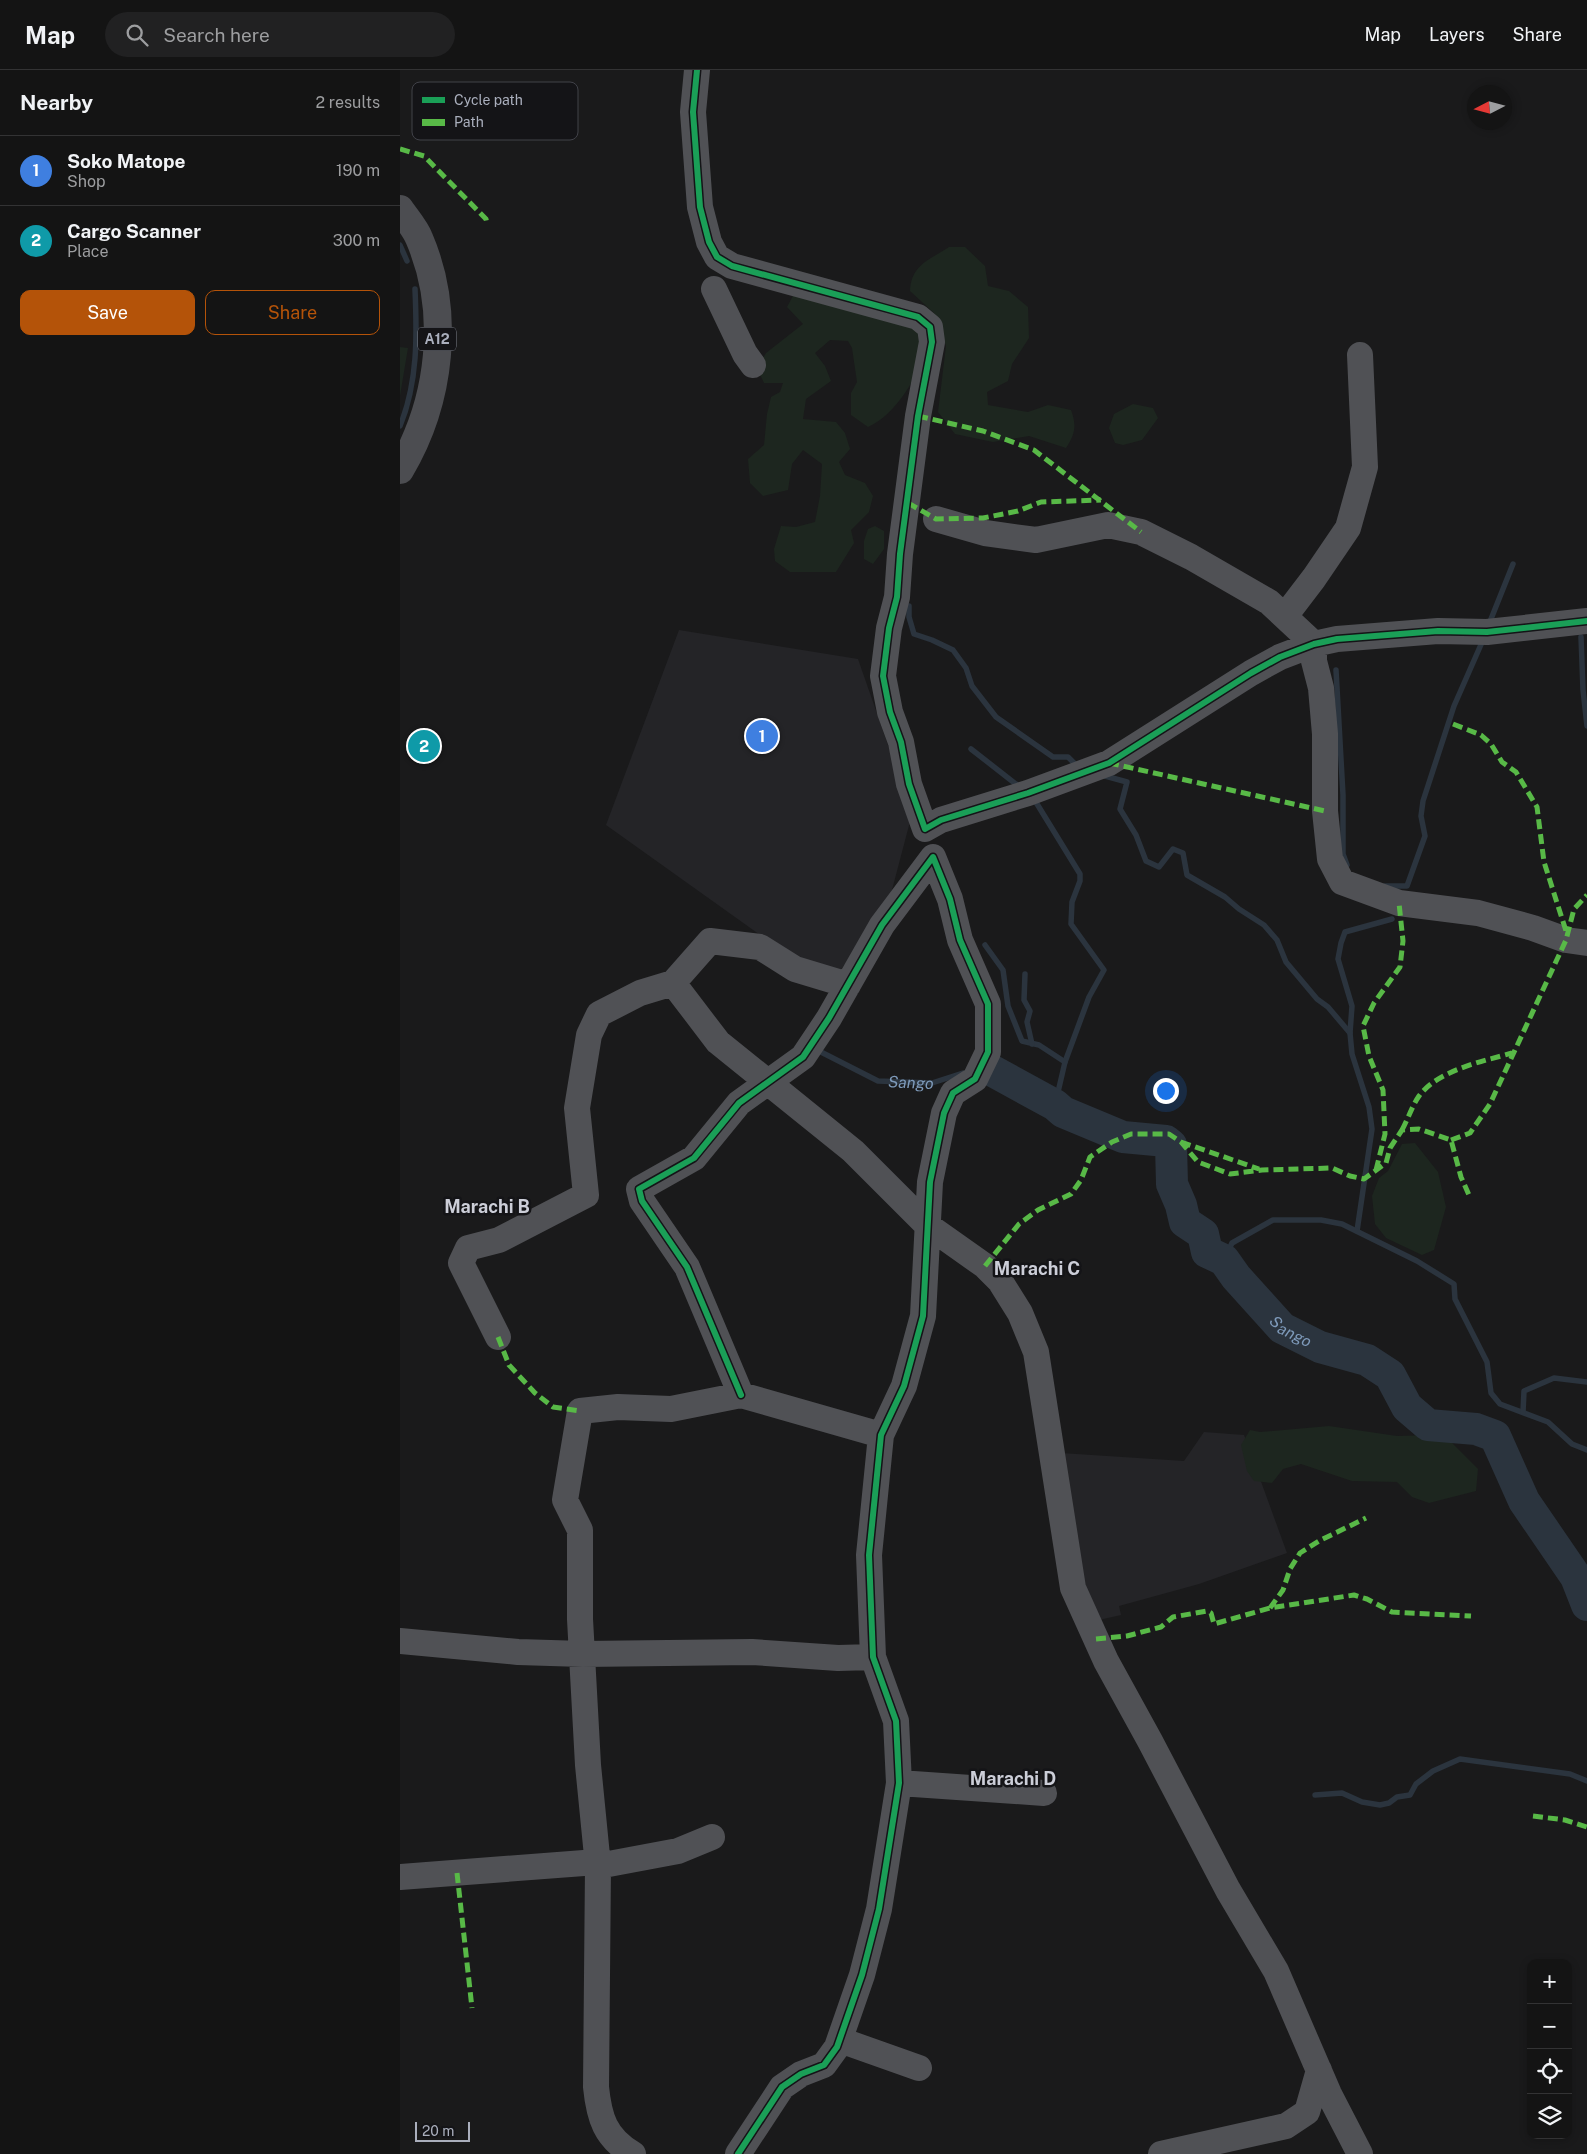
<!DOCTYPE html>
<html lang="en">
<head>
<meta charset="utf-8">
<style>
	:root { --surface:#141414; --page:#212122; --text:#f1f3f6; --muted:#9d9ea0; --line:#333334; --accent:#b45309 }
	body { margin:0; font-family:"Public Sans",sans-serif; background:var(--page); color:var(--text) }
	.controls { position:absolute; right:15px; bottom:15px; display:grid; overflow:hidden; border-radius:10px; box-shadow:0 2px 8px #0003 }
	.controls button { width:45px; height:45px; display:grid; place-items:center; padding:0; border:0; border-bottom:1px solid var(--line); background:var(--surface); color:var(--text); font:25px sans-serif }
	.compass { position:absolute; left:1067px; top:15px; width:45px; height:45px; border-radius:50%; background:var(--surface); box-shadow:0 2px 8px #0003; rotate:264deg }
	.scale { position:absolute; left:15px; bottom:12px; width:55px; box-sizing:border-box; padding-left:5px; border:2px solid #aaafbd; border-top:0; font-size:14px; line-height:18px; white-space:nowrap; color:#aaafbd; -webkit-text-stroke:4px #141417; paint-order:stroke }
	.you { position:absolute; left:765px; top:1020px; width:18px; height:18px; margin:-12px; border:4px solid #fff; border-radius:50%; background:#1a73e8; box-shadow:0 0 0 8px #1a73e833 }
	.badge { display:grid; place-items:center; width:32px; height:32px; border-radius:50%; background:var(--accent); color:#fff; font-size:16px; font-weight:700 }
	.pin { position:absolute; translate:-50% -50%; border:2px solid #fff; box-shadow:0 1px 5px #0006 }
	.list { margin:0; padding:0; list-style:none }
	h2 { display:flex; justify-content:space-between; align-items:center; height:65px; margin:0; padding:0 20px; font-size:21px }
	h2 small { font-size:16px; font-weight:400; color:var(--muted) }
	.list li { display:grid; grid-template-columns:32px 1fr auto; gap:15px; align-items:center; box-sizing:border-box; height:70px; padding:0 20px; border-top:1px solid var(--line) }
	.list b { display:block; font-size:19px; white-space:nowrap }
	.list p { margin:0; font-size:16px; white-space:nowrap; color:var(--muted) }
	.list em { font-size:16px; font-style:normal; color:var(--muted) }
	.actions { display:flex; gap:10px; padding:15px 20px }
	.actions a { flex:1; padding:11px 0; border:1px solid var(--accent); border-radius:10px; text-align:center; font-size:18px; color:var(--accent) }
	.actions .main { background:var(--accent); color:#fff }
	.icon { flex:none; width:28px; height:28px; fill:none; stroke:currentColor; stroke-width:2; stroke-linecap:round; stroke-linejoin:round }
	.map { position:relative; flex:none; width:1187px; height:2084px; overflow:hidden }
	header { display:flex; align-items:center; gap:30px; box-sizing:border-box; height:70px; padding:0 25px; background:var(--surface); border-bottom:1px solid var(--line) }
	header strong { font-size:24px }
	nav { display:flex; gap:28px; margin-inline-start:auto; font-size:18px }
	.search { width:350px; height:45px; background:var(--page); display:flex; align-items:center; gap:12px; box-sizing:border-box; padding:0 18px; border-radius:28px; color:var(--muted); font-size:19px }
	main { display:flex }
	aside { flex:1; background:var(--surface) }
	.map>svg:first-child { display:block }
	.built { fill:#242427 }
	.green { fill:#1d261f }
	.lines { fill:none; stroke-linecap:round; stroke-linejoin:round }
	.stream { stroke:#2b343e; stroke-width:5.5 }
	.river { stroke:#2b343e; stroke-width:32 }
	.minor { stroke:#505155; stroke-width:26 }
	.highway { stroke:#4c4d51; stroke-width:28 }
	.quiet { stroke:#58b947; stroke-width:5; stroke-dasharray:10 5; stroke-linecap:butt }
	.cycleway-casing { stroke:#141417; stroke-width:9 }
	.cycleway { stroke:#1a9f57; stroke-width:6 }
	.labels { text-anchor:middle; stroke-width:5; stroke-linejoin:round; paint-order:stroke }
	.shield { fill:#141417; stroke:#7d808b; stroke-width:1 }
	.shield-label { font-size:14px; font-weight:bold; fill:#aaafbd }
	.water-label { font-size:16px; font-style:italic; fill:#7e9aba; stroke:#141417 }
	.quarter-label { font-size:18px; font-weight:bold; fill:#ccced8; stroke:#141417 }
	.key { fill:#141417; stroke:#414249; stroke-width:1 }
	.key-label { font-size:14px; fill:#aaafbd }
</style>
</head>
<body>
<header>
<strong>Map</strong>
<div class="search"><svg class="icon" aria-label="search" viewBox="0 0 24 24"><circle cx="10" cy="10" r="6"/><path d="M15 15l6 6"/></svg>Search here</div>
<nav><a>Map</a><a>Layers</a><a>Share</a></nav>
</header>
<main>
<aside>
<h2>Nearby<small>2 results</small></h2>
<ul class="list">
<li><span class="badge" style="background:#3f7fe0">1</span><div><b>Soko Matope</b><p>Shop</p></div><em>190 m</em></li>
<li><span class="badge" style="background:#0f9aa8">2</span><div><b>Cargo Scanner</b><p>Place</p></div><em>300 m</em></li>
</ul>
<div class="actions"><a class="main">Save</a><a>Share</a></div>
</aside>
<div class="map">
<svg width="1187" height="2084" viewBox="0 0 1187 2084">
	<rect width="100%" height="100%" fill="#1a1a1b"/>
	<path class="built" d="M279,560L458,589L512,744L488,835L430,915L206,755Z
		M804,1362L844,1365L887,1483L799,1514L719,1536L721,1545L694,1551L679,1515L661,1383L784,1391Z"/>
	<path class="green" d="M549,177H565L585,196L588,216L609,221L628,237L629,268L612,294L608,311L587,322L588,335L628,342L648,335L671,340C677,356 675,364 666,378L629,366L593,372L555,364L538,342L546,276L534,243L510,221C511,195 529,190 549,177Z
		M395,222L511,254L526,266L528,284C512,311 498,343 468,357L451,345V323L457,312L452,278L448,271L430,270L415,283L425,296L431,311L406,329L403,349L436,352L445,363L450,379L439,392L445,405L465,413L473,426L469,442L451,460L454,473L436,502H390L375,491L374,479L381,456L396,457L415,452L420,426L422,394L403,380L392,394L388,420L363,426L350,413L348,389L364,375L367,344L371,327L380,322L383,313H364L357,298L366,283L403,254L387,237Z
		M0,277L8,278L0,326Z
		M733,334L753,338L758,348L742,370L723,375L715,373L709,358L714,344Z
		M475,456L484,461V479L473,494L464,489V471L468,459Z
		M1015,1073L1038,1102L1046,1137L1034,1180L1022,1185L986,1168L975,1154L972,1126L979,1108L988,1101L1002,1074Z
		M929,1356L997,1366L1032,1365L1050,1371L1078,1399L1076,1421L1029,1433L1012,1427L997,1412L952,1411L901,1394L883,1399L872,1413L854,1411L847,1401L841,1375L850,1360L860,1362Z"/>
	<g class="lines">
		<g class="stream">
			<path d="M0,175L7,191"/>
			<path d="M0,356C18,312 17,265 15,219"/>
			<path d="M509,536V547L514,564L532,570L553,580L566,598L572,616L596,647L653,687H668L675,694"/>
			<path d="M1089,554L1113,494"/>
			<path d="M1181,567L1183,620L1187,656"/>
			<path d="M936,600L943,725V784L947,795"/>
			<path d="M571,679L621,718"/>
			<path d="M705,706L727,712L720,739L736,765L746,791L759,797L773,779L783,783L787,805L825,827L839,839L864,855L877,870L886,892L917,929L928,937L950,963"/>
			<path d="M634,729L680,804V811L672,832L671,854L704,900L689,927L665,992"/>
			<path d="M985,816H1007L1025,766L1021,746L1023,731L1054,636L1083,570"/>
			<path d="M585,875L603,900L608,936L622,971L639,975L665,992L655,1035"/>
			<path d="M625,904L624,930L630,941L627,952L632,974"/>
			<path id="s1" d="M419,981L478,1011L532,1013L563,1003"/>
			<path d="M957,1161L972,1059L969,1037L952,984L950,963L952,936L938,889L941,873L945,862L992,849"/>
			<path d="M824,1190L832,1173L873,1150H921L942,1154L1017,1191L1054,1214L1055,1229L1087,1292L1091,1323L1100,1334L1148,1352L1172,1374L1187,1380"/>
			<path d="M1123,1342L1124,1321L1154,1308L1187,1312"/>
			<path d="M915,1725L942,1723L962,1732L980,1735L989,1733L997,1727L1010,1725L1016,1714L1033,1701L1060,1689L1170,1704L1187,1711"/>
		</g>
		<path class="river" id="s2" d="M591,1000L655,1035L663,1042L723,1067L766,1071L771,1075L772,1114L781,1135L785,1152L803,1164L807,1182L824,1190L836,1207L882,1258L920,1277L967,1290L990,1305L1007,1337L1028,1355L1076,1359L1095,1366L1124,1431L1176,1507L1187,1535"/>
		<path class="minor" d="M297,0L293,42L300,137L309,172L317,187L332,196L518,247L530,257L532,272L518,346L500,484L497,527L489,558L483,606L490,642L501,672L509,714L525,759L541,750L628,723L709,693L851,603L880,587L914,574L937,569L1038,561L1087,562L1187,551
			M314,219L345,284L353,295
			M536,449L585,463L636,470L708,455L741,462L791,487L869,532L914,574V591L921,618L925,664V741L930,789L942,812L999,833L1078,843L1133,858L1166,870L1187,873
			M885,546L914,508L948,458L965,397L960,285
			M273,913L318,972L453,1081L527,1155L585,1196L600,1211L620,1243L636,1282L673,1518L706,1591L750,1671L828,1820L876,1901L929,2024L960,2084
			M98,1267L61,1193L68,1178L99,1170L186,1125L177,1038L189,965L199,944L240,923L273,913L310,871L360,877L395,899L448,915
			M0,1571L118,1582L183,1584L352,1582L438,1588L473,1587
			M499,1713L644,1723
			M198,1796L278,1781L312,1767
			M0,1807L197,1792
			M440,1970L519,1998
			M233,2084C205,2068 199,2047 196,2017L198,1796L188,1695L180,1549V1460L165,1430L180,1341L218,1337L271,1339L341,1325L481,1365
			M338,2084L382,2017L401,2004L424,1995L437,1977L462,1905L479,1839L499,1713L496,1651L473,1587L469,1485L481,1365L504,1316L523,1246L530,1112L544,1043L553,1023L575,1009L588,982V934L560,870L550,829L533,787L482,855L429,948L403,987L339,1033L294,1088L239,1119L242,1131L287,1197L341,1325
			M761,2084L886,2056L907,2042L919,2000"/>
		<path class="highway" d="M0,139C6,148 15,158 19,168C51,242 41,331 0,400"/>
		<path class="quiet" d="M0,79L24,86L86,149L87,154
			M518,346L583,361L634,380L741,462
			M508,433L536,449L583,448L618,441L641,432L701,430
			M1053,654L1081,665L1091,674L1102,692L1116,702L1137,737L1144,792L1167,864
			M709,693L925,741
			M1002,1060C1008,1049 1012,1036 1019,1026C1038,1000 1084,991 1112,983
			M1051,1070L1070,1063L1090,1034L1166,870L1174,839L1187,825
			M781,1072L859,1099
			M976,1100L985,1064L983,1020L969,986L963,956L974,933L1000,897L1003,871L999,833
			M585,1196L619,1154L638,1140L671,1124L681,1110L690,1087L712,1072L731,1064H769L781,1072L798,1092L830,1104L862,1100L932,1098L950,1106L964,1109L986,1093L990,1078L1002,1060L1019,1059L1051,1070L1061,1107L1069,1125
			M98,1267L109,1295L135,1323L153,1337L180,1341
			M870,1538L883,1520L890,1499L900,1483L919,1471L966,1448
			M696,1569L727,1566L761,1557L773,1547L807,1541L811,1543L814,1554L870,1538L954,1525L967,1529L992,1542L1071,1546
			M1133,1746L1165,1750L1187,1757
			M57,1803L72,1938"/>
		<defs>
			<path id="cycleway" d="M297,0L293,42L300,137L309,172L317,187L332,196L518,247L530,257L532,272L518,346L500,484L497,527L489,558L483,606L490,642L501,672L509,714L525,759L541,750L628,723L709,693L851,603L880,587L914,574L937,569L1038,561L1087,562L1187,551
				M338,2084L382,2017L401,2004L424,1995L437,1977L462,1905L479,1839L499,1713L496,1651L473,1587L469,1485L481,1365L504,1316L523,1246L530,1112L544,1043L553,1023L575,1009L588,982V934L560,870L550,829L533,787L482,855L429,948L403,987L339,1033L294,1088L239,1119L242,1131L287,1197L341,1325"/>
		</defs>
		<use href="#cycleway" class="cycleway-casing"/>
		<use href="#cycleway" class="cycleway"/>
	</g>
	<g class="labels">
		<rect class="shield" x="18" y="257.5" width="38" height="23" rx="4"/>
		<g class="shield-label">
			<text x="37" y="274">A12</text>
		</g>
		<g class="water-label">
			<text dy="6" stroke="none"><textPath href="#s1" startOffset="99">Sango</textPath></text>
			<text dy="6" stroke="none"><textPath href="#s2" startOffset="435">Sango</textPath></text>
		</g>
		<g class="quarter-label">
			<text x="87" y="1143">Marachi B</text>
			<text x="637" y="1205">Marachi C</text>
			<text x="613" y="1715">Marachi D</text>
		</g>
	</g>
	<rect x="12" y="12" width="166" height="58" rx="8" class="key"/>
	<rect x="22" y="27" width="23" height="6" fill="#1a9f57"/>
	<rect x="22" y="49" width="23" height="7" fill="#58b947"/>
	<g class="key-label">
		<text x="54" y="35">Cycle path</text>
		<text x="54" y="57">Path</text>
	</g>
</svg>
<div class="controls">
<button>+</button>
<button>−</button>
<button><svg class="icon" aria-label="locate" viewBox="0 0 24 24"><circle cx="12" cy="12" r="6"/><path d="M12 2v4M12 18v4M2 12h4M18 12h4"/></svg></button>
<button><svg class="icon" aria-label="layers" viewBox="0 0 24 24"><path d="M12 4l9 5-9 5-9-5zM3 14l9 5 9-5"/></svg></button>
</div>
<svg class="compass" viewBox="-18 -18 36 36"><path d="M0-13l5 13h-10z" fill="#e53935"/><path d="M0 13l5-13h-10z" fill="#9d9ea0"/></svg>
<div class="scale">20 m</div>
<div class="you"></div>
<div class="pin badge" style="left:362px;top:666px;background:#3f7fe0">1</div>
<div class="pin badge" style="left:24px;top:676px;background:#0f9aa8">2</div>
</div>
</main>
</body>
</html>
